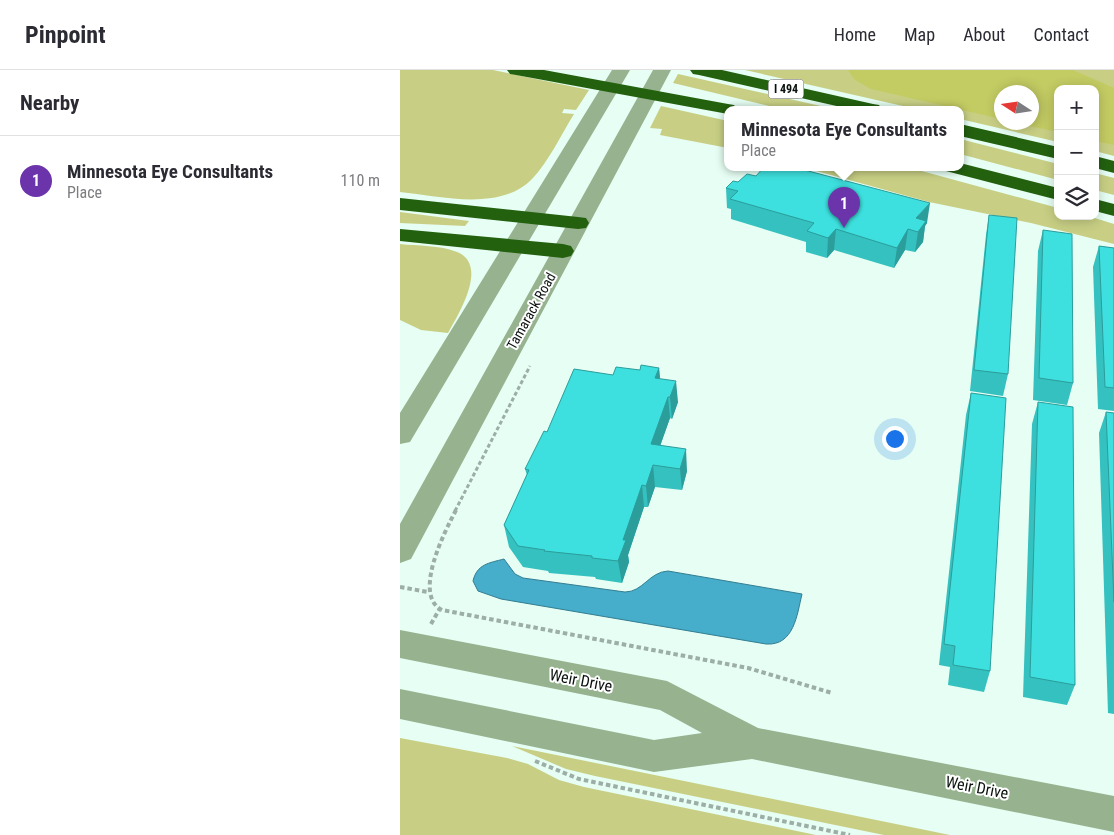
<!DOCTYPE html>
<html lang="en">
<head>
<meta charset="utf-8">
<style>
	:root { --surface:#fff; --page:#f7f7f7; --text:#2b2b33; --muted:#7c7c81; --line:#e1e1e2; --accent:#6b34aa }
	body { margin:0; font-family:"Roboto Condensed",sans-serif; background:var(--page); color:var(--text) }
	.controls { position:absolute; right:15px; top:15px; display:grid; overflow:hidden; border-radius:10px; box-shadow:0 2px 12px #0003 }
	.controls button { width:45px; height:45px; display:grid; place-items:center; padding:0; border:0; border-bottom:1px solid var(--line); background:var(--surface); color:var(--text); font:25px sans-serif }
	.compass { position:absolute; left:594px; top:15px; width:45px; height:45px; border-radius:50%; background:var(--surface); box-shadow:0 2px 12px #0003; rotate:282deg }
	.you { position:absolute; left:494px; top:368px; width:18px; height:18px; margin:-12px; border:4px solid #fff; border-radius:50%; background:#1a73e8; box-shadow:0 0 0 8px #1a73e833 }
	.badge { display:grid; place-items:center; width:32px; height:32px; border-radius:50%; background:var(--accent); color:#fff; font-size:16px; font-weight:700 }
	.pin { position:absolute; translate:-50% -41px; filter:drop-shadow(0 1px 2px #0008) }
	.pin::after { content:''; position:absolute; top:26px; width:18px; height:15px; background:inherit; clip-path:polygon(0 0,100% 0,50% 100%) }
	.popup { position:absolute; left:324px; top:36px; width:240px; height:65px; box-sizing:border-box; display:grid; place-content:center; border-radius:10px; background:var(--surface); filter:drop-shadow(0 1px 4px #0005); font-size:16px; white-space:nowrap; color:var(--muted) }
	.popup b { font-size:19px; color:var(--text) }
	.popup::after { content:''; position:absolute; left:50%; top:100%; margin-left:-10px; border:10px solid transparent; border-top-color:var(--surface) }
	.list { margin:0; padding:0; list-style:none }
	h2 { display:flex; justify-content:space-between; align-items:center; height:65px; margin:0; padding:0 20px; font-size:21px }
	h2 small { font-size:16px; font-weight:400; color:var(--muted) }
	.list li { display:grid; grid-template-columns:32px 1fr auto; gap:15px; align-items:center; box-sizing:border-box; height:90px; padding:0 20px; border-top:1px solid var(--line) }
	.list b { display:block; font-size:19px; white-space:nowrap }
	.list p { margin:0; font-size:16px; white-space:nowrap; color:var(--muted) }
	.list em { font-size:16px; font-style:normal; color:var(--muted) }
	.icon { flex:none; width:28px; height:28px; fill:none; stroke:currentColor; stroke-width:2; stroke-linecap:round; stroke-linejoin:round }
	.map { position:relative; flex:none; width:714px; height:765px; overflow:hidden }
	header { display:flex; align-items:center; gap:30px; box-sizing:border-box; height:70px; padding:0 25px; background:var(--surface); border-bottom:1px solid var(--line) }
	header strong { font-size:24px }
	nav { display:flex; gap:28px; margin-inline-start:auto; font-size:18px }
	main { display:flex }
	aside { flex:1; background:var(--surface) }
	.map>svg:first-child { display:block }
	.green { fill:#c8cf84; fill-rule:evenodd }
	.forest { fill:#c3cb63 }
	.water { fill:#46adcb; stroke:#347e92 }
	.lines { fill:none; stroke-linecap:round; stroke-linejoin:round }
	.path-far1 { stroke:#9caea6; stroke-width:3; stroke-dasharray:4 2.5; stroke-linecap:butt }
	.path { stroke:#9caea6; stroke-width:4; stroke-dasharray:4.5 3; stroke-linecap:butt }
	.tertiary { fill:#96b28f; fill-rule:evenodd }
	.motorway { fill:#23610f; fill-rule:evenodd }
	.wall { fill:#34c1bf }
	.shaded-wall { fill:#2b9d9b }
	.building { fill:#3de0de; stroke:#2b9d9b }
	.labels { text-anchor:middle; stroke-width:4; stroke-linejoin:round; paint-order:stroke }
	.shield { fill:#fff; stroke:#535856; stroke-width:1 }
	.shield-label { font-size:12px; font-weight:bold; fill:#09110d }
	.street-label { font-size:14px; fill:#09110d; stroke:#fff }
	.near-street-label { font-size:16px; fill:#09110d; stroke:#fff }
</style>
</head>
<body>
<header>
<strong>Pinpoint</strong>
<nav><a>Home</a><a>Map</a><a>About</a><a>Contact</a></nav>
</header>
<main>
<aside>
<h2>Nearby<small></small></h2>
<ul class="list">
<li><span class="badge">1</span><div><b>Minnesota Eye Consultants</b><p>Place</p></div><em>110 m</em></li>
</ul>
</aside>
<div class="map">
<svg width="714" height="765" viewBox="0 0 714 765">
	<rect width="100%" height="100%" fill="#e6fef3"/>
	<path class="green" d="M0,0H93L189,20L176,40L164,39L162,43L174,44C161,65 149,91 132,109C100,142 40,126 0,122Z
		M345,0H714V86L695,81V19H658V72L560,49V39H516ZM602,22H632V52H602Z
		M278,4L434,39H382L273,13Z
		M261,36L328,51V78L260,65L262,59L250,58Z
		M560,69L658,94V110L560,84Z
		M402,97H507L658,138V146H688L714,154V174L631,153L529,132Z
		M695,103L714,108V125L695,120Z
		M0,142L69,151L65,156L0,153Z
		M0,174C18,176 40,175 57,182C89,195 59,243 48,263L21,260L0,250Z
		M0,668L107,688L128,694L159,710L184,717L416,765H0Z
		M112,676L550,765H484L195,706L166,699Z"/>
	<path class="forest" d="M448,0H673L714,18V75L695,71V19H658V62L615,53L632,52V22H602L601,49L471,19L455,10Z"/>
	<path class="water" d="M104,489L115,504L123,508L225,522C243,522 249,502 268,501L402,524C397,545 394,576 366,574L101,529L78,521L73,511C77,494 89,493 104,489Z"/>
	<g class="lines">
		<path class="path-far1" d="M55,441L130,296"/>
		<path class="path" d="M56,440C45,461 12,525 42,540L348,598L432,623
			M0,517L28,522
			M31,554L39,540
			M135,691L179,709L450,765"/>
		<path class="tertiary" d="M212,0H230L10,372L0,374V343Z
			M253,0H271L11,489L0,493V454Z
			M0,560L267,611L358,658L714,726V762L352,689L254,702L0,649V619L254,670L302,663L260,640L0,588Z"/>
		<path class="motorway" d="M107,0H144L328,34L334,35L337,39H328V44L116,5L110,4Z
			M290,0H322L473,34L479,35L482,39H450L299,5L293,4Z
			M560,54L658,77V89L560,66Z
			M695,86L714,91V103L695,98Z
			M560,93L658,118V130L546,101L543,97H560Z
			M0,128L178,147L186,148L189,153L186,158L178,159L0,140Z
			M695,129L714,134V146L695,141Z
			M0,159L163,174L171,176L174,181L171,186L163,188L0,171Z"/>
	</g>
	<path class="wall" d="M326,118L527,153L525,156L523,172L515,182L505,180L494,198L434,180L427,188L406,182V172L331,149V139L327,138Z
		M589,145L608,304L603,326L570,321L586,165Z
		M643,160L673,313L667,335L633,330L638,181Z
		M699,176L714,178V341L698,339L693,197Z
		M259,298L260,309L278,332L272,349L270,348L260,376L287,401L282,420L255,417L248,437H244L228,485L229,492L222,513L196,509L195,507L149,503L148,501L123,497L109,477L104,455L127,405L125,399L147,362L213,305Z
		M571,323L590,601L584,622L548,615L550,597L539,595L566,345Z
		M638,332L675,615L667,635L623,627L632,354Z
		M706,342L714,343V644L708,643L699,363Z"/>
	<path class="shaded-wall" d="M530,133L527,153L525,156L523,172L515,182L518,162L516,148Z
		M436,159L434,180L427,188L428,168Z
		M508,159L505,180L494,198L497,178Z
		M259,298L261,319L255,308Z
		M276,311L278,332L272,349L270,327Z
		M268,327L270,348L253,396L251,374Z
		M286,379L287,401L282,420L280,399Z
		M253,395L255,417L248,437L246,416Z
		M242,415L244,437L228,485L229,492L222,513L218,491L223,470Z"/>
	<path class="building" d="M364,97H393L530,133L516,148L526,151L518,162L508,159L497,178L436,159L428,168L407,161L414,153L330,129L338,121L326,118L333,111L338,112L347,104L356,106Z
		M589,145L617,148L608,304L574,300Z
		M643,160L672,164L673,313L639,308Z
		M699,176L714,178V318L705,317Z
		M241,295L259,298L255,308L276,311L270,327H268L251,374L286,379L280,399L253,395L246,416L242,415L223,470H226L218,491L192,488V486L144,481L145,480L118,476L104,455L129,400L125,399L144,361L147,362L174,299L213,305L216,297L240,300Z
		M571,323L606,328L590,601L553,595L555,576L544,574Z
		M638,332L673,337L675,615L630,607Z
		M706,342L714,343V532Z"/>
	<g class="labels">
		<rect class="shield" x="368.5" y="9.5" width="35" height="19" rx="4"/>
		<g class="shield-label">
			<text x="386" y="23">I 494</text>
		</g>
		<g class="street-label">
			<text transform="translate(131 241) rotate(-61)" y="5">Tamarack Road</text>
		</g>
		<g class="near-street-label">
			<text transform="translate(181 610) rotate(11)" y="6">Weir Drive</text>
			<text transform="translate(577 717) rotate(11)" y="6">Weir Drive</text>
		</g>
	</g>
</svg>
<div class="controls">
<button>+</button>
<button>−</button>
<button><svg class="icon" aria-label="layers" viewBox="0 0 24 24"><path d="M12 4l9 5-9 5-9-5zM3 14l9 5 9-5"/></svg></button>
</div>
<svg class="compass" viewBox="-18 -18 36 36"><path d="M0-13l5 13h-10z" fill="#e53935"/><path d="M0 13l5-13h-10z" fill="#7c7c81"/></svg>
<div class="you"></div>
<div class="pin badge" style="left:444px;top:158px">1</div>
<div class="popup"><b>Minnesota Eye Consultants</b>Place</div>
</div>
</main>
</body>
</html>
